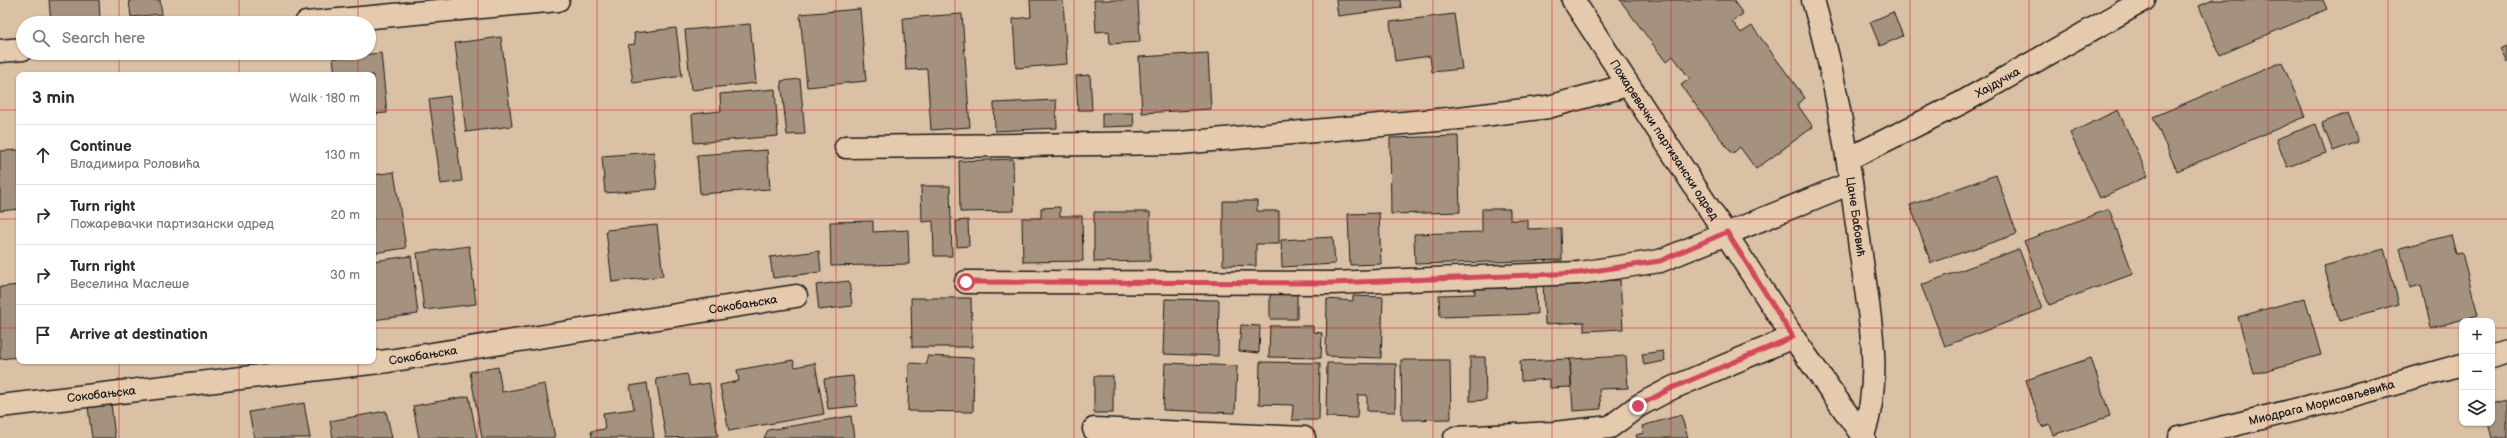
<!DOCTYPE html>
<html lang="en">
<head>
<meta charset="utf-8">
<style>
	:root { --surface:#fff; --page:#f7f7f7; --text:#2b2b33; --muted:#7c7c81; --line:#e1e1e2 }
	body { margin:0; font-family:"Balsamiq Sans",sans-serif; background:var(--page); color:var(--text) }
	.controls { position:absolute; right:12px; bottom:12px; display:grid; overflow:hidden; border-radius:8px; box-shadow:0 1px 3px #0004 }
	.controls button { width:36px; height:36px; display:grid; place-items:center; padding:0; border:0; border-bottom:1px solid var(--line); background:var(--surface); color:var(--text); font:20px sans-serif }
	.stop { position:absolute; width:12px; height:12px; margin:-9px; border:3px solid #d1495b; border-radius:50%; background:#fff }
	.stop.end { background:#d1495b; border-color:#fff; box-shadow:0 1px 4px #0008 }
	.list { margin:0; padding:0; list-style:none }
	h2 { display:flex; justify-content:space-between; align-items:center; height:52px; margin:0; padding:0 16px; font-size:17px }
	h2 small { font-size:13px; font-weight:400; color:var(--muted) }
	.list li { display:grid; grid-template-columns:26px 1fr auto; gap:12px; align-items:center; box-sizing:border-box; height:60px; padding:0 16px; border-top:1px solid var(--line) }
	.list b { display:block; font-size:15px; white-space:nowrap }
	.list p { margin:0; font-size:13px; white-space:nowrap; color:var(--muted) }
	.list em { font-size:13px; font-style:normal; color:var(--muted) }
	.icon { flex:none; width:22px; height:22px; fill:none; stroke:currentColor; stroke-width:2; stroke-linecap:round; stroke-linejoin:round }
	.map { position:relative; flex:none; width:2507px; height:438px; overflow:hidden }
	.search { position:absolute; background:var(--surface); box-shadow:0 1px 3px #0004; left:16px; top:16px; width:360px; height:44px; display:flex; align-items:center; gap:10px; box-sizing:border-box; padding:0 14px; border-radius:22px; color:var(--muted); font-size:15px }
	.panel { position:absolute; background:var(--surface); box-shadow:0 1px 3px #0004; left:16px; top:72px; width:360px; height:292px; border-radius:8px }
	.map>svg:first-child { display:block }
	.building { fill:#a5927e; stroke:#1c1c1c }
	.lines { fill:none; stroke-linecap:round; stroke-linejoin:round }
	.minor-casing { stroke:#1c1c1c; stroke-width:25 }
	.minor { stroke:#e6caad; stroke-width:22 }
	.route { stroke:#d1495b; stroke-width:5 }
	.grid { fill:none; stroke:#cd2727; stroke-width:1; stroke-opacity:0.55 }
	.labels { text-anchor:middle; stroke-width:3.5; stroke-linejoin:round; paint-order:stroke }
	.street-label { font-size:12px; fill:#1c1c1c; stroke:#e6caad }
</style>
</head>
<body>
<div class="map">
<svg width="2507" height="438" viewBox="0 0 2507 438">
	<rect width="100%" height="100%" fill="#dac0a4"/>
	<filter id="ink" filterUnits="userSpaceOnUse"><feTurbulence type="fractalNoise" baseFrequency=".025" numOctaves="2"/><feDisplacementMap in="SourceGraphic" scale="8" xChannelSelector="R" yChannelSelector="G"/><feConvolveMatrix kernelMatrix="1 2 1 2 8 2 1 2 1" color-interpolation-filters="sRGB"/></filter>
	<g filter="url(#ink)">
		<path class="building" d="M49,0H99L100,19L51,23Z
			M129,0H160L162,14L131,17Z
			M1030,0H1063L1067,64L1016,68L1013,19L1031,17Z
			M1094,0H1138L1140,42L1110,44L1109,31L1096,32Z
			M1336,0H1400L1401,8L1338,16Z
			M1620,0H1733L1743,14L1732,21L1741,33L1752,26L1805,98L1797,104L1813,127L1756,169L1740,147L1732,154L1681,85L1690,79L1673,56L1666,62Z
			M2213,0H2323L2327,9L2220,55L2199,6Z
			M860,9L866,81L807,87L800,14Z
			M1893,12L1903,36L1880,46L1870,22Z
			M962,14L970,127L931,130L927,69L906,70L903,18Z
			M1454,14L1462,69L1432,72L1430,56L1395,61L1390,22Z
			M750,24L756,83L691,90L685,30Z
			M676,28L682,76L633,83L628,45L635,44L634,33Z
			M501,37L512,126L466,132L455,43Z
			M2507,46V63L2500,49Z
			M381,53L387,113L373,114V75H335L333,58Z
			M1208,53L1211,109L1142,113L1139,57Z
			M2282,62L2305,117L2177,171L2153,117Z
			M1090,75L1092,110H1078L1076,76Z
			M800,79L805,134L787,135L781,81Z
			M775,89L778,136L694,143L692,114L721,111L720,94Z
			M450,96L462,181L441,184L429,99Z
			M1056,100L1057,128L995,131L994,103Z
			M2118,110L2148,176L2100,198L2070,133Z
			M1102,113H1133L1134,126L1102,127Z
			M2347,113L2358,142L2333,151L2322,123Z
			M2316,124L2326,153L2287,167L2276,139Z
			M1458,136L1460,212L1391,214L1390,138Z
			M19,150V209L0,211V151Z
			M767,150L770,189L700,194L697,155Z
			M654,152L657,189L605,193L602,156Z
			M1013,159L1014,211L960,212L959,161Z
			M394,172L406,248L373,253V175Z
			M1996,175L2017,234L1931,263L1910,205Z
			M921,186H950L952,256H934L933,221L922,222Z
			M1223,201H1257V211H1279V244H1256V266L1223,265Z
			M1060,207V216H1082L1083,261L1023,262L1022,218H1041V208Z
			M1482,209H1510V220H1528V229L1561,228L1562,260L1415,264L1414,234L1482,232Z
			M2109,209L2133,274L2049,305L2024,241Z
			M1094,212H1150V261L1094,262Z
			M1379,213L1381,264L1350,265L1348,214Z
			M968,220L969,246L957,247L956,221Z
			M873,221V232L908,230L909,264L831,266L830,222Z
			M657,225L663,276L612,282L606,230Z
			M2451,235L2456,254L2462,253L2478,315L2431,328L2421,285L2410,288L2400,248Z
			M1333,237L1335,264L1282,267L1281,240Z
			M469,246L476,304L424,310L417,253Z
			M2019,249L2042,309L1945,346L1921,285Z
			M2384,249L2399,304L2339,321L2324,266Z
			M819,251L821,272L773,278L770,257Z
			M411,256L418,314L373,320V261Z
			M1620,280L1623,329L1584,331V322L1545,324L1543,283Z
			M849,281L852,306L819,310L816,285Z
			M19,285V357L0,359V287Z
			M1536,286L1537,314L1440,317L1439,295L1475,294L1474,288Z
			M1270,294H1297V319H1270Z
			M1353,296L1383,297L1381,358L1326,356L1327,299L1353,301Z
			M911,298H971L972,347H912Z
			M2305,298L2321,355L2254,374L2238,317Z
			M1165,299L1219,300L1218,356L1163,354Z
			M1241,325L1260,326L1259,353L1239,351Z
			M1270,326H1313V332L1322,333L1321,358L1269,357Z
			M1663,351L1665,361L1644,365L1642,354Z
			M927,356L974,358L973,412L908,411L909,363L927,364Z
			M1626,356L1628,388L1599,389L1601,409L1573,411L1570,359Z
			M1470,357H1485L1486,400L1470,401Z
			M2091,358L2110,416L2053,435L2050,424L2042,427L2026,380Z
			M1570,359L1571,387L1550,388V379L1521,381L1520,361Z
			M793,360L795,367L815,363L824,414L729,431L720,385L739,381L737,370Z
			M1401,360H1450L1451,419L1402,420Z
			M1260,362L1320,363L1319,420H1292L1293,405L1259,404Z
			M1165,363L1237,366L1235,413L1163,410Z
			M1327,363L1396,364L1395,412L1367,411V395H1358L1357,418L1326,417Z
			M498,367L502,392L545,384L555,438H482L470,372Z
			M687,374L690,386L709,383L718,436L666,438L656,379Z
			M853,376L857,406L828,409L824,379Z
			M1094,376H1113V413H1094Z
			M647,383L654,438H592L591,431L605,429L603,413L634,409L630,386Z
			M469,396L477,438H419L413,406Z
			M2507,400V438H2492L2488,423H2492V404Z
			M304,403L310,438H254L249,412Z
			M111,404L115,438H92L88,407Z
			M386,411L392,438H333L330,421Z
			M1681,415L1688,438H1637L1636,435L1644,433L1642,426Z
			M851,416L854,438H764L768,430Z"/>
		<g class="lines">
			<defs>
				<g id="minor">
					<path id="s1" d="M1573,0L1793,337L1864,438"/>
					<path id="s2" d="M1813,0C1837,81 1849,164 1860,247C1868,310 1884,375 1863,436"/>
					<path d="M306,23L558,0"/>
					<path d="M0,51L23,49"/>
					<path d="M846,147L1180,143L1459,118L1548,107L1628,85"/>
					<path id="s3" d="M1848,159L1961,103L2144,0"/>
					<path d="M966,282L1332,283L1579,273L1660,261L1851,183"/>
					<path d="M2492,357L2507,352"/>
					<path id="s4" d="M0,406L388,361L796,296"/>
					<path d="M1094,429L1304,438"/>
					<path d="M1455,438L1554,433L1610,427L1638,406L1672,388L1793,337"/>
					<path id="s5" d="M2180,438L2336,400L2462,365"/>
				</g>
			</defs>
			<use href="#minor" class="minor-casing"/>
			<use href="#minor" class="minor"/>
		</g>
	</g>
	<g class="lines" filter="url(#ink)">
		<path class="route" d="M966,282L1332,283L1579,273L1660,261L1727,232L1793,337L1672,388L1638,406"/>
	</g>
	<path class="grid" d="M119,0V23M239,0V23M358,0V23M478,0V438M597,0V438M716,0V438M836,0V438M955,0V438M1074,0V438M1194,0V438M1313,0V438M1433,0V438M1552,0V438M1671,0V438M1791,0V438M1910,0V438M2029,0V438M2149,0V438M2268,0V438M2388,0V438M119,53V75M239,53V75M358,53V75M0,110H19M373,110H2507M0,219H19M373,219H2507M0,328H19M373,328H2462M2492,328H2507M119,361V438M239,361V438M358,361V438"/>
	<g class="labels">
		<g class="street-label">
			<text dy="4" stroke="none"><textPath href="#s3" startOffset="168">Хајдучка</textPath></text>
			<text dy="4" stroke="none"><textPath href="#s1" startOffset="167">Пожаревачки партизански одред</textPath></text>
			<text dy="4" stroke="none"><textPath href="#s2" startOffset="221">Цане Бабовић</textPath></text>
			<text dy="4" stroke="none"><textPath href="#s4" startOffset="750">Сокобањска</textPath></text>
			<text dy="4" stroke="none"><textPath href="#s4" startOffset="426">Сокобањска</textPath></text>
			<text dy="4" stroke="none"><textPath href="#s4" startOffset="102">Сокобањска</textPath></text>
			<text dy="4" stroke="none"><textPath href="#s5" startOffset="146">Миодрага Морисављевића</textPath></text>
		</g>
	</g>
</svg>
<div class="controls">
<button>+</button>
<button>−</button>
<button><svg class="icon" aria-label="layers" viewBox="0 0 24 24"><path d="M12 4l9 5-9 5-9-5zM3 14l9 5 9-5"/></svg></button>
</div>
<div class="stop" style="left:966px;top:282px"></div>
<div class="stop end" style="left:1638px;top:406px"></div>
<div class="search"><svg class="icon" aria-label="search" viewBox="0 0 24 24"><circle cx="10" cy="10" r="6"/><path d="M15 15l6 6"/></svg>Search here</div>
<section class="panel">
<h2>3 min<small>Walk · 180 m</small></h2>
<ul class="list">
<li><svg class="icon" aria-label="ahead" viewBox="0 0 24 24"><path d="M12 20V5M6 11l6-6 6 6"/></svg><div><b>Continue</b><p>Владимира Роловића</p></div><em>130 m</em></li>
<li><svg class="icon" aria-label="right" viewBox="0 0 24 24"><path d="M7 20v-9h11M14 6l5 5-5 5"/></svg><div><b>Turn right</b><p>Пожаревачки партизански одред</p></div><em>20 m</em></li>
<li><svg class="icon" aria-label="right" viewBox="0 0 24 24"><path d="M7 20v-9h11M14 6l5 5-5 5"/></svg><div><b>Turn right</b><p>Веселина Маслеше</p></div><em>30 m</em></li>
<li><svg class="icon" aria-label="arrive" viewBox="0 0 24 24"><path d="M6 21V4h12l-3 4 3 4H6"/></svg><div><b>Arrive at destination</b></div></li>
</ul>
</section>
</div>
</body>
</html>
